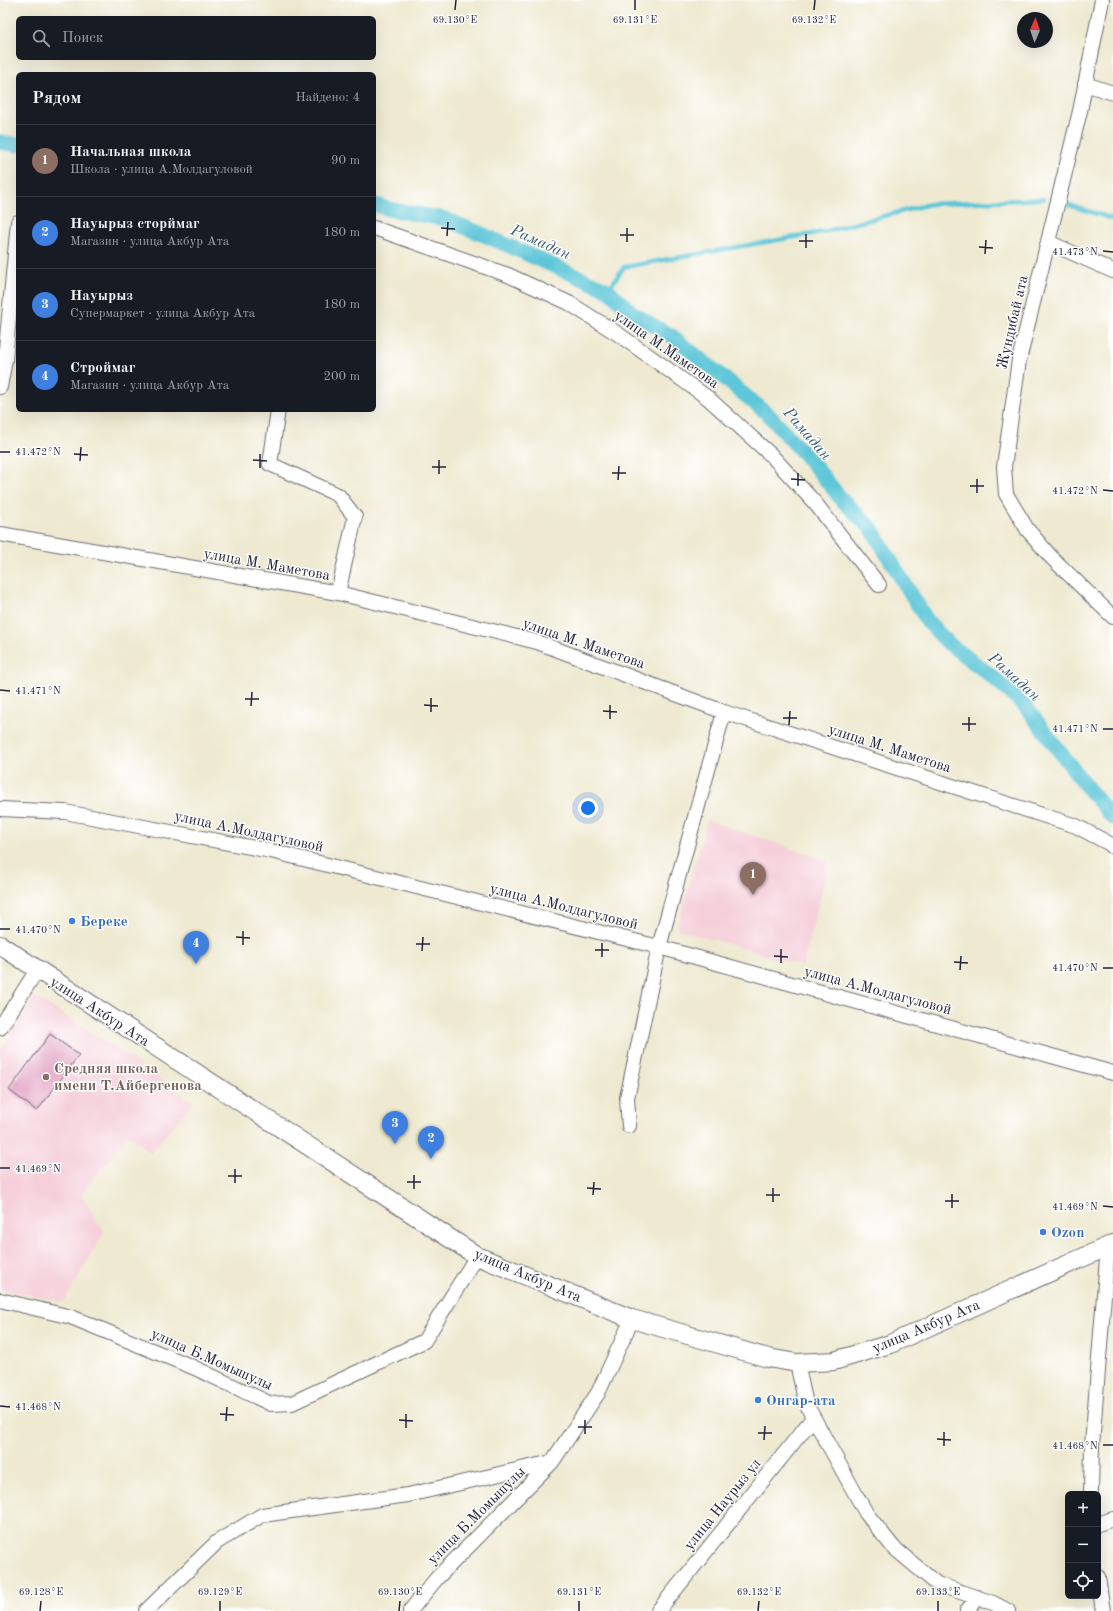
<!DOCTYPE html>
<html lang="ru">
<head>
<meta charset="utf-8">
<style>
	:root { --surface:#171b24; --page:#242831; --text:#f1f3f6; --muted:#9ea1a6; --line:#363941; --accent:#0f766e }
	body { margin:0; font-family:"Old Standard TT",serif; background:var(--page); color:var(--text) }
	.controls { position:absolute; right:12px; bottom:12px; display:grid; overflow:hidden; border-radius:6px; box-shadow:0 4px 16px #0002 }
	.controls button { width:36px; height:36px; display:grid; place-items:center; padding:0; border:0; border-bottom:1px solid var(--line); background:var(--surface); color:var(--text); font:20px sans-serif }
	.compass { position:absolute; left:1017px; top:12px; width:36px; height:36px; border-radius:50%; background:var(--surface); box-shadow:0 4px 16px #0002; rotate:2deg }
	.you { position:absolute; left:588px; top:808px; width:14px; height:14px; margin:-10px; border:3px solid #fff; border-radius:50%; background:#1a73e8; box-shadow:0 0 0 6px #1a73e833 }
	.badge { display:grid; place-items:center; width:26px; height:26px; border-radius:50%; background:var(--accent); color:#fff; font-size:13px; font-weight:700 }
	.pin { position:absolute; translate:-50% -33px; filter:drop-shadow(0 1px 2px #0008) }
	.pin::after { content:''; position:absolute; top:21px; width:14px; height:12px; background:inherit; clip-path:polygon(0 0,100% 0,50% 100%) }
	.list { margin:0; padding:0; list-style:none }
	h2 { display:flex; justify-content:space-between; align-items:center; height:52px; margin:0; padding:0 16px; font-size:17px }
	h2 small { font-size:13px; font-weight:400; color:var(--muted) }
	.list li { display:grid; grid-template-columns:26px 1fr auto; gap:12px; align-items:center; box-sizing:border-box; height:72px; padding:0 16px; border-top:1px solid var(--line) }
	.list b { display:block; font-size:15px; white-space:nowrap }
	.list p { margin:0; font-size:13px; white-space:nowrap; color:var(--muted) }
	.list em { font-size:13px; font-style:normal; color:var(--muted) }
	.icon { flex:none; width:22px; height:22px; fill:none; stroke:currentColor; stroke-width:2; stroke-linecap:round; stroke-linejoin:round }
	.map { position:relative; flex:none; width:1113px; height:1611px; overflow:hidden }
	.search { position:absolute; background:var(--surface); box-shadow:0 4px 16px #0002; left:16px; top:16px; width:360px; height:44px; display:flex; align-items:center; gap:10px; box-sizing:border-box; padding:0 14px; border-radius:6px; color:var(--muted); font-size:15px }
	.panel { position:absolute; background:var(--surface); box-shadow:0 4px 16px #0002; left:16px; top:72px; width:360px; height:340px; border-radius:6px }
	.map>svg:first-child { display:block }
	.built { fill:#f5cfda }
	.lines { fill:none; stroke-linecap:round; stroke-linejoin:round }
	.stream { stroke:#5dc6d8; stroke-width:4.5 }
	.canal { stroke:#5dc6d8; stroke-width:15 }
	.building { fill:#de96bc }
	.minor-casing { stroke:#69686f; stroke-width:16 }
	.major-casing { stroke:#69686f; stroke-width:20 }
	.minor { stroke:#fff; stroke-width:14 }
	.major { stroke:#fff; stroke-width:18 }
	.ticks { fill:none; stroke:#22223b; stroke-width:1.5 }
	.shop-dot { fill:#3f7fe0; stroke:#fff; stroke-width:1.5 }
	.education-dot { fill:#8d6e63; stroke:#fff; stroke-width:1.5 }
	.labels { text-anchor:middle; stroke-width:3; stroke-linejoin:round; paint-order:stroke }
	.street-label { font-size:15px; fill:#22223b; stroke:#fff }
	.shop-label { font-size:15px; font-weight:bold; fill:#366cbe; stroke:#fff; text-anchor:start }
	.education-label { font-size:15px; font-weight:bold; fill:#785e54; stroke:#fff; text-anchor:start }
	.water-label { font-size:16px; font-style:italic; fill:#375b72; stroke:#fff }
	.ticks-label { font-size:10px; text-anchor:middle; fill:#22223b; stroke:#fff; stroke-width:3; stroke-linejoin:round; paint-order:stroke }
</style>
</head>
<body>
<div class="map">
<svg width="1113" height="1611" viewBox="0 0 1113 1611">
	<rect width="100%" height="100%" fill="#fff"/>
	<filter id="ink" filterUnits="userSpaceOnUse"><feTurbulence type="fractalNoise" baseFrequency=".025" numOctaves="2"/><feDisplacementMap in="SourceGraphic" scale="8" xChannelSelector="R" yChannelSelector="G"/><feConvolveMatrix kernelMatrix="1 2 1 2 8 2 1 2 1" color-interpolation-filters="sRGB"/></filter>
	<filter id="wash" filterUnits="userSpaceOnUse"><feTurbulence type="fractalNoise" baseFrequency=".012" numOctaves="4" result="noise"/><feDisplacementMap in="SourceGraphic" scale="16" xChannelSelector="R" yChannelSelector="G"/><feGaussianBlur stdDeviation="0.9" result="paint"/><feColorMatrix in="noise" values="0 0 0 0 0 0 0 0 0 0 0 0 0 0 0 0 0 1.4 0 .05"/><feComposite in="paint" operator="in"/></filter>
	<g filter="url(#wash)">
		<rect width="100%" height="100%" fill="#eee9d0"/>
		<path class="built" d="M707,820L829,861L803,966L677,929Z
			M35,996L111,1045L193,1102L151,1153L128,1135L81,1195L104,1232L64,1302L0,1289V1050Z"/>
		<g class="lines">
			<path class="stream" d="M1069,205L1113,219
				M608,290L624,267L823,232L930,204L1043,199"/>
			<path class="canal" d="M0,142L18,145
				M374,204L388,209L445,219L484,235L608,290L634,314L673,337L713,369L769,415L813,464L842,500L871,528L928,622L948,643L994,678L1025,706L1086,786L1113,818"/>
		</g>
		<g id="blocks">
			<path class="building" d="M50,1034L79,1055L37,1111L9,1090Z"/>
		</g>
	</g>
	<g filter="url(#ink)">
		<use href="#blocks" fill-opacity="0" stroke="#69686f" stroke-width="1"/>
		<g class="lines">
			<defs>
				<path id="minor" d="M1102,0L1080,111L1019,360L1004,467L1006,494L1027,529L1051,557L1113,617
					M1085,84L1113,93
					M374,228L508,275L569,303L618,334L708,398L771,455L815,503L879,585
					M1048,242L1113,271
					M0,387L5,360L18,222
					M278,410L270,464L338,495L355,517L338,593
					M0,534L338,593L537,642L724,712L1076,826L1110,844L1113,847
					M0,809L65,812L271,851L659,947L1113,1073
					M0,1028L37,970
					M629,1126L627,1098L659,947L724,712
					M0,1300L71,1317L195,1368L271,1404L292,1403L424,1341L477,1256
					M797,1363L806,1404L866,1513L893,1547L937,1584L993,1603L1008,1611
					M1091,1494L1092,1445L1108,1246
					M1098,1524L1113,1519
					M1098,1577L1103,1611
					M146,1611L217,1542L262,1515L408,1495L552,1462
					M410,1611L437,1578L552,1462L598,1393L632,1319
					M658,1611L813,1418
					M967,1611L977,1597"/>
				<path id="major" d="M0,945L477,1256L632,1319L768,1358L797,1363L834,1361L890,1344L1113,1244"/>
			</defs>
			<use href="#minor" class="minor-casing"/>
			<use href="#major" class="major-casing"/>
			<use href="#minor" class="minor"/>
			<use href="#major" class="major"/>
		</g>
	</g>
	<path class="ticks" d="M455,10L456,0M635,10V0M814,10L815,0M441,228L455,229M620,235H634M447,236L448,222M799,241H813M627,242V228M979,247L993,248M806,248V234M1103,251L1113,252M985,254L986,240M0,452H10M74,454L88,455M253,460L267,461M80,461L81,447M432,467H446M260,468V454M612,473H626M439,474V460M791,479L805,480M618,480L619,466M798,486V473M970,486H984M1103,490L1113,491M977,493V479M0,690L10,691M245,699H259M424,705L438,706M251,706L252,692M603,711L617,712M431,712V698M783,718H797M610,719V705M962,724H976M789,725L790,711M1103,729H1113M969,731V717M0,929H10M236,937L250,938M416,944H430M243,945V931M595,950H609M422,951L423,937M774,956L788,957M602,957V943M954,962L968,963M781,963V949M1103,968H1113M960,970L961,956M0,1168H10M228,1176H242M407,1182H421M235,1183V1169M587,1188L601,1189M414,1189V1175M593,1195L594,1182M766,1195H780M945,1201H959M773,1202V1188M1103,1206L1113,1207M952,1208V1194M0,1406L10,1407M220,1414L234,1415M399,1420L413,1421M226,1421L227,1407M578,1427H592M406,1428V1414M758,1433H772M585,1434V1420M937,1439L951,1440M764,1440L765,1426M1103,1445H1113M944,1446V1432M40,1611L41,1601M220,1611V1601M399,1611L400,1601M579,1611V1601M758,1611L759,1601M938,1611V1601"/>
	<g class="shop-dot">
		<circle cx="72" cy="921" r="4"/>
		<circle cx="1043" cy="1232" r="4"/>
		<circle cx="758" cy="1400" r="4"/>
	</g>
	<circle class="education-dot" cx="46" cy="1077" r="4"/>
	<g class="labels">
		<g class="street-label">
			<text transform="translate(1012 322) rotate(-77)" y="5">Жундибай ата</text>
			<text transform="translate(667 349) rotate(35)" y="5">улица М.Маметова</text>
			<text transform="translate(267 564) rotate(10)" y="5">улица М. Маметова</text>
			<text transform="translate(584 643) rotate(19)" y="5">улица М. Маметова</text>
			<text transform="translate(890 748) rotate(18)" y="5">улица М. Маметова</text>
			<text transform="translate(249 831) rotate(12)" y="5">улица А.Молдагуловой</text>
			<text transform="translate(564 906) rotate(14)" y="5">улица А.Молдагуловой</text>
			<text transform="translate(878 990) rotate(15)" y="5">улица А.Молдагуловой</text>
			<text transform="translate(100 1011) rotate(33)" y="5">улица Акбур Ата</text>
			<text transform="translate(528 1275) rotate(23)" y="5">улица Акбур Ата</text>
			<text transform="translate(926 1326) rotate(-23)" y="5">улица Акбур Ата</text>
			<text transform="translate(212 1359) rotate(24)" y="5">улица Б.Момышулы</text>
			<text transform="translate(722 1504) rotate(-51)" y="5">улица Наурыз ул</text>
			<text transform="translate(476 1515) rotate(-45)" y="5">улица Б.Момышулы</text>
		</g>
		<g class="shop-label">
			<text x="80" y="926">Береке</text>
			<text x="1051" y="1237">Ozon</text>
			<text x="766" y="1405">Онгар-ата</text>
		</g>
		<g class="education-label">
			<text x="54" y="1073">Средняя школа<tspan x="54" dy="17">имени Т.Айбергенова</tspan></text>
		</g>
		<g class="water-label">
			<text transform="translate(541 241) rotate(24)" y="6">Рамадан</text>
			<text transform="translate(808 433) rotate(49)" y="6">Рамадан</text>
			<text transform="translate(1015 676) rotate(42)" y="6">Рамадан</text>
		</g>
	</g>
	<g class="ticks-label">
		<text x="455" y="23">69.130°E</text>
		<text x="635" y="23">69.131°E</text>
		<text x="814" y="23">69.132°E</text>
		<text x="1075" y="255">41.473°N</text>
		<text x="38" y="455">41.472°N</text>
		<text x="1075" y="494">41.472°N</text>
		<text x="38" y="694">41.471°N</text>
		<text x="1075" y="732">41.471°N</text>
		<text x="38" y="933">41.470°N</text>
		<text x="1075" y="971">41.470°N</text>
		<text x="38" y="1172">41.469°N</text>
		<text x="1075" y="1210">41.469°N</text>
		<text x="38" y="1410">41.468°N</text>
		<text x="1075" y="1449">41.468°N</text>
		<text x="41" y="1595">69.128°E</text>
		<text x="220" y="1595">69.129°E</text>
		<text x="400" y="1595">69.130°E</text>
		<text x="579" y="1595">69.131°E</text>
		<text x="759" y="1595">69.132°E</text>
		<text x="938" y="1595">69.133°E</text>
	</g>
</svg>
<div class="controls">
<button>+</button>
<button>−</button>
<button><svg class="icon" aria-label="locate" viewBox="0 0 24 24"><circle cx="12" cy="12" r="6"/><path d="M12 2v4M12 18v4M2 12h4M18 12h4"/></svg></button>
</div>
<svg class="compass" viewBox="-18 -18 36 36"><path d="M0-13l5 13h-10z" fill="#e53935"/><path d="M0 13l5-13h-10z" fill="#9ea1a6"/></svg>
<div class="you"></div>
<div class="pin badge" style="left:753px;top:895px;background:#8d6e63">1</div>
<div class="pin badge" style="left:431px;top:1159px;background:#3f7fe0">2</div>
<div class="pin badge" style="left:395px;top:1144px;background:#3f7fe0">3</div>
<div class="pin badge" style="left:196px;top:964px;background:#3f7fe0">4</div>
<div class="search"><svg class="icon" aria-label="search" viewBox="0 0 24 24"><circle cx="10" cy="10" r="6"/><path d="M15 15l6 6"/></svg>Поиск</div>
<section class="panel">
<h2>Рядом<small>Найдено: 4</small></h2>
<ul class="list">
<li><span class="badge" style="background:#8d6e63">1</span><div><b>Начальная школа</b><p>Школа · улица А.Молдагуловой</p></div><em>90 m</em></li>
<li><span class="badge" style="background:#3f7fe0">2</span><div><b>Науырыз сторймаг</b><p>Магазин · улица Акбур Ата</p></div><em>180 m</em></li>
<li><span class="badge" style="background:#3f7fe0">3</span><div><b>Науырыз</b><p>Супермаркет · улица Акбур Ата</p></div><em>180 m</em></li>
<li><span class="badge" style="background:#3f7fe0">4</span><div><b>Строймаг</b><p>Магазин · улица Акбур Ата</p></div><em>200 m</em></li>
</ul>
</section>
</div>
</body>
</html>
